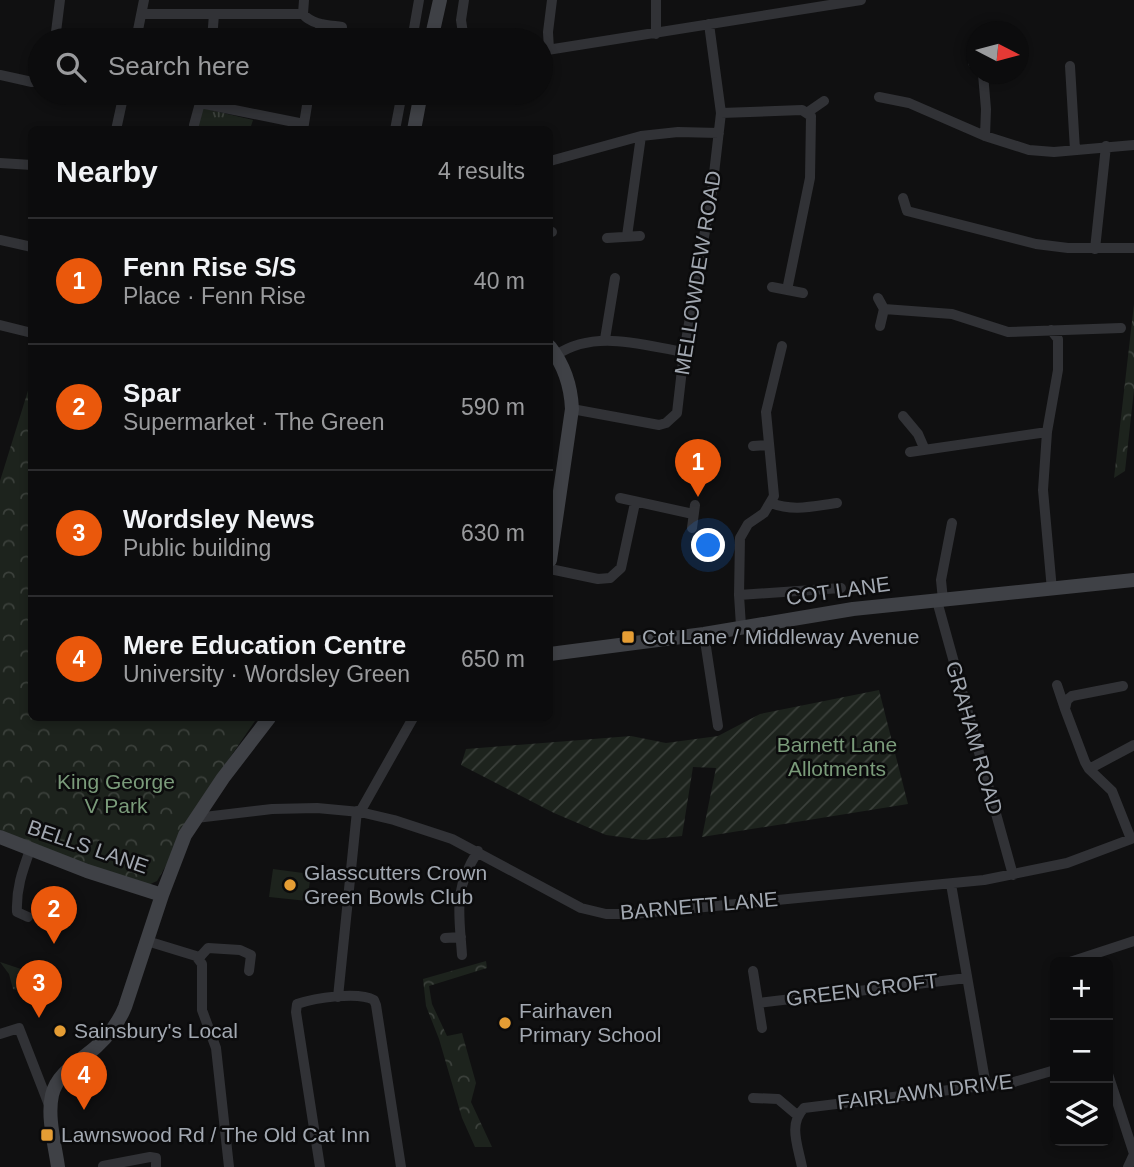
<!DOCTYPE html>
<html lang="en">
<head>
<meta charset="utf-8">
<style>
	:root { --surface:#0c0c0d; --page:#1a1a1b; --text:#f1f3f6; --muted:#9a9b9d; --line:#2c2c2e; --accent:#ea580c }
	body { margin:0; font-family:Helvetica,sans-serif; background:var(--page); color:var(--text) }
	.controls { position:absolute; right:21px; bottom:21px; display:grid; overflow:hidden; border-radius:10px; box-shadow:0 4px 10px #0003 }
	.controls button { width:63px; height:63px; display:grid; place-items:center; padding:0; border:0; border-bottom:2px solid var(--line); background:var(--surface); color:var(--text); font:35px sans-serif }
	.compass { position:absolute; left:966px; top:21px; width:63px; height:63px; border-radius:50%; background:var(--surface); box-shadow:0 4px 10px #0003; rotate:96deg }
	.you { position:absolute; left:709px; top:546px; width:24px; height:24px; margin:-18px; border:5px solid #fff; border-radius:50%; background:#1a73e8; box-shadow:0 0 0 10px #1a73e833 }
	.badge { display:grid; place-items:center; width:46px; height:46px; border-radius:50%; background:var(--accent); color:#fff; font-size:23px; font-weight:700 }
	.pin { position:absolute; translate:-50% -58px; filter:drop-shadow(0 2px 4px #0008) }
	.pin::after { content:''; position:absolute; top:37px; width:24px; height:21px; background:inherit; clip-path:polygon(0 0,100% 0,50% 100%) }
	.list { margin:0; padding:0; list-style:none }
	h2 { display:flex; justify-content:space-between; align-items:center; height:91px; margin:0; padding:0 28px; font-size:30px }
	h2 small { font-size:23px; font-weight:400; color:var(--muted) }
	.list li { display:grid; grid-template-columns:46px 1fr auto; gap:21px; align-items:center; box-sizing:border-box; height:126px; padding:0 28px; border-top:2px solid var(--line) }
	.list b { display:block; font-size:26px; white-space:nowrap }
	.list p { margin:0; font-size:23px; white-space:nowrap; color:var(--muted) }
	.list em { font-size:23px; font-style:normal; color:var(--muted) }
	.icon { flex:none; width:38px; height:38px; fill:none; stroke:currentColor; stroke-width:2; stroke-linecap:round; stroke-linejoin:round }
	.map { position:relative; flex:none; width:1134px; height:1167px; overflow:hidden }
	.search { position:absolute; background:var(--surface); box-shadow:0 4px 10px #0003; left:28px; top:28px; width:525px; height:77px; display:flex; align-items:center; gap:18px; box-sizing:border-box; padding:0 24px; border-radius:38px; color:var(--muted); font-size:26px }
	.panel { position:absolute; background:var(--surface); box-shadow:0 4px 10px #0003; left:28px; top:126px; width:525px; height:595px; border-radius:10px }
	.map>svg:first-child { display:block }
	.grass { fill:url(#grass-tufts) }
	.forest { fill:url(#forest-crowns) }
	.garden { fill:url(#garden-furrows) }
	.pitch { fill:#1d231d }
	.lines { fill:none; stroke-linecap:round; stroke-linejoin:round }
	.street { stroke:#313236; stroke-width:10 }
	.secondary { stroke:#3f4146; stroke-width:14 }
	.poi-dot { fill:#e59d34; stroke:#0b0b0c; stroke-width:2.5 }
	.labels { text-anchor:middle; stroke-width:5; stroke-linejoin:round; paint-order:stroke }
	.street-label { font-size:21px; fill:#a2a8b1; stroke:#0b0b0c }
	.poi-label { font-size:21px; fill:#a2a8b1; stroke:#0b0b0c; text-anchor:start }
	.park-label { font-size:21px; fill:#7a9b7a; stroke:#0b0b0c }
</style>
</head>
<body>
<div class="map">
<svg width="1134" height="1167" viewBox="0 0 1134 1167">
	<defs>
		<pattern id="grass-tufts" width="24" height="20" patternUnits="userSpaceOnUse" patternTransform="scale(1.75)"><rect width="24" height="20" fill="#1d231d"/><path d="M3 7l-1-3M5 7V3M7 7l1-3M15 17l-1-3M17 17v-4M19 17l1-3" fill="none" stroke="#3b403b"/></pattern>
		<pattern id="forest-crowns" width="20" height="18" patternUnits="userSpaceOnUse" patternTransform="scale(1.75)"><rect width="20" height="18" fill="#1d231d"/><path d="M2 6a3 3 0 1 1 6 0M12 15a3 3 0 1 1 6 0" fill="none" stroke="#3b403b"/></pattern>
		<pattern id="garden-furrows" width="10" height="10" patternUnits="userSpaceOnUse" patternTransform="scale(1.75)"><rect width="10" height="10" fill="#1d231d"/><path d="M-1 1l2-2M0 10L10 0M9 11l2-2" fill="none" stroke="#3b403b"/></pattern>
	</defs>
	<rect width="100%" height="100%" fill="#101011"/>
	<path class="grass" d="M202,108L253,120L250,129L196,130Z
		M0,962L36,974L29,994L13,989L9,974Z"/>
	<path class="forest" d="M1134,304V390L1125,471L1114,478Z
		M31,381L32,718H257L222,769L157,881L146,886L33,845L0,830V481Z
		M486,961L487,968L429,986L432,1004L447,1036L462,1033L476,1083L471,1102L492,1147H475L462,1118L439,1039L426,1006L423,979Z"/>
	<path class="garden" d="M879,690L908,804L702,837L716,768L693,767L682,836L643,840L606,835L554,813L461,765L466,749L631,736L666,743L718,736L760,714Z"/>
	<path class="pitch" d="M273,869L311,874L307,901L269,897Z"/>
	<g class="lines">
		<path class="street" d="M464,0L461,20L464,40
			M142,14H303L304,0
			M303,14C312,25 329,25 342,27
			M656,34V0
			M55,40L60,0
			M136,40L144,0
			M212,40L214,14
			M318,40L321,24
			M412,40L419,0
			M549,50L548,32L552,0
			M541,51L861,0
			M973,63L976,64
			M1070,66L1075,150
			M983,74L986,109L985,136
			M0,75L32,82L40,81
			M202,93L200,103L304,124
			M879,97L909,103L985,136L1029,150L1054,152L1134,145
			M808,112L824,101
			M721,113L802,110L811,116L810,178L787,290
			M194,125L200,103
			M116,130L124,93
			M303,130L309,93
			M395,130L402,93
			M550,161L641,136L678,132L719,133
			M0,163L32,165
			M903,198L907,211L1036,244L1068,248H1134
			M550,232H552
			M627,236L641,136
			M607,238L640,236
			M0,240L32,247
			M1095,249L1106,146
			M772,287L803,293
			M878,298L884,309L952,314L1008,332L1121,328
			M0,325L32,333
			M880,326L884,309
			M1051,330L1058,339V370L1047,432L1043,490L1052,590
			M605,339L615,278
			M556,355C595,329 641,345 684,352
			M572,409L659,425L666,423L677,413L684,352L712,191L721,113L709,24
			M903,416L918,434L925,450
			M753,446L768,445
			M910,452L1047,432
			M620,498L693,514
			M771,503C793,512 814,506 837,503
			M692,528L695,505
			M550,569L598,579L610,578L621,568L635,503
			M739,595L841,588
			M943,600L941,580L952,523
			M937,601L1013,875
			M741,626L739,595L740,538L748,524L764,513L774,496L766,412L782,346
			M704,634L718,726
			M1057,685L1065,709
			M1123,686L1072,696L1067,700L1065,709L1085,762L1089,769L1112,791L1131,839
			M1089,769L1134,745
			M360,812L413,718
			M196,818L272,809L317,808L360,812L394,820L452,839L581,908L606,914H633L984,880L1067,863L1134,838
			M951,884L986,1086
			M28,917L17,912C16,889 22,872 30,850
			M445,938L461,937
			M147,941L196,956L202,964V1010L216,1048L229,1167
			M462,955C459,911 453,890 478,851
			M199,958L208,948L240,950L251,955L249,971
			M1070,962L1134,941
			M753,971L762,1028
			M338,997L357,811
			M758,1003L967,978
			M0,1034L19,1028L49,1105
			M1108,1074L1134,1154L1128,1167
			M753,1098L778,1099L797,1115
			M103,1166L150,1157L156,1158V1167
			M320,1167L296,1012L297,1004C315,998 358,991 374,1000L376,1005L401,1167
			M802,1167C798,1146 788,1124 804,1108L1014,1082L1055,1070"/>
		<path class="secondary" d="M431,40L440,0
			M414,130L421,93
			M550,347C564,365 571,386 572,409L550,560
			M550,654L704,634L853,609L1134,580
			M0,837L87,871L162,895
			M58,1167C55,1145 47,1117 52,1095C57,1073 80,1061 96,1047C108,1036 119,1022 125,1007L162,895L185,835L223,778L269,718"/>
	</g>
	<g class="poi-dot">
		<rect x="621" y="630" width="14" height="14" rx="3.5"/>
		<circle cx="290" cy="885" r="7"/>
		<circle cx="505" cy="1023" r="7"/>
		<circle cx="60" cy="1031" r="7"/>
		<rect x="40" y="1128" width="14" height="14" rx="3.5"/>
	</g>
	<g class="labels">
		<g class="street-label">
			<text transform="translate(698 273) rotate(-81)" y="7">MELLOWDEW ROAD</text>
			<text transform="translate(838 591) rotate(-8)" y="7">COT LANE</text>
			<text transform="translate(974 738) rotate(74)" y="7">GRAHAM ROAD</text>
			<text transform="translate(88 847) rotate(19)" y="7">BELLS LANE</text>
			<text transform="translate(699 906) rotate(-5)" y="7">BARNETT LANE</text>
			<text transform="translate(862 990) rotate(-7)" y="7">GREEN CROFT</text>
			<text transform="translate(925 1092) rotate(-7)" y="7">FAIRLAWN DRIVE</text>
		</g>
		<g class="poi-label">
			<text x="642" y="644">Cot Lane / Middleway Avenue</text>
			<text x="304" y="880">Glasscutters Crown<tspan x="304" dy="24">Green Bowls Club</tspan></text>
			<text x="519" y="1018">Fairhaven<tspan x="519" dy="24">Primary School</tspan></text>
			<text x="74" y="1038">Sainsbury's Local</text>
			<text x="61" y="1142">Lawnswood Rd / The Old Cat Inn</text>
		</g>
		<g class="park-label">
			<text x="837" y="752">Barnett Lane<tspan x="837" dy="24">Allotments</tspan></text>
			<text x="116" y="789">King George<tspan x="116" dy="24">V Park</tspan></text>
		</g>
	</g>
</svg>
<div class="controls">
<button>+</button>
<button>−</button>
<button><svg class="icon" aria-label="layers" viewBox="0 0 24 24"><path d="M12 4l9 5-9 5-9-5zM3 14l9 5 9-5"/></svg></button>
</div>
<svg class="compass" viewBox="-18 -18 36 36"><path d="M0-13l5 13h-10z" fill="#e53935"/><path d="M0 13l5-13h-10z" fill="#9a9b9d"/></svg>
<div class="you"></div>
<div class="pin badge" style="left:698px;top:497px">1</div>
<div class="pin badge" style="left:54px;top:944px">2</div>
<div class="pin badge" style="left:39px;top:1018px">3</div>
<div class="pin badge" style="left:84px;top:1110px">4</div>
<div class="search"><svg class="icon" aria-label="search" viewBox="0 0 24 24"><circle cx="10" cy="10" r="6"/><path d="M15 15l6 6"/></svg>Search here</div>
<section class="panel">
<h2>Nearby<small>4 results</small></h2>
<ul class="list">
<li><span class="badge">1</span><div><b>Fenn Rise S/S</b><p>Place · Fenn Rise</p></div><em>40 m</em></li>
<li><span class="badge">2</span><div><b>Spar</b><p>Supermarket · The Green</p></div><em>590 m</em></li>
<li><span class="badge">3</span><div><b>Wordsley News</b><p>Public building</p></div><em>630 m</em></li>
<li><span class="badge">4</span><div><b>Mere Education Centre</b><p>University · Wordsley Green</p></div><em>650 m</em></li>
</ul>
</section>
</div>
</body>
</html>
